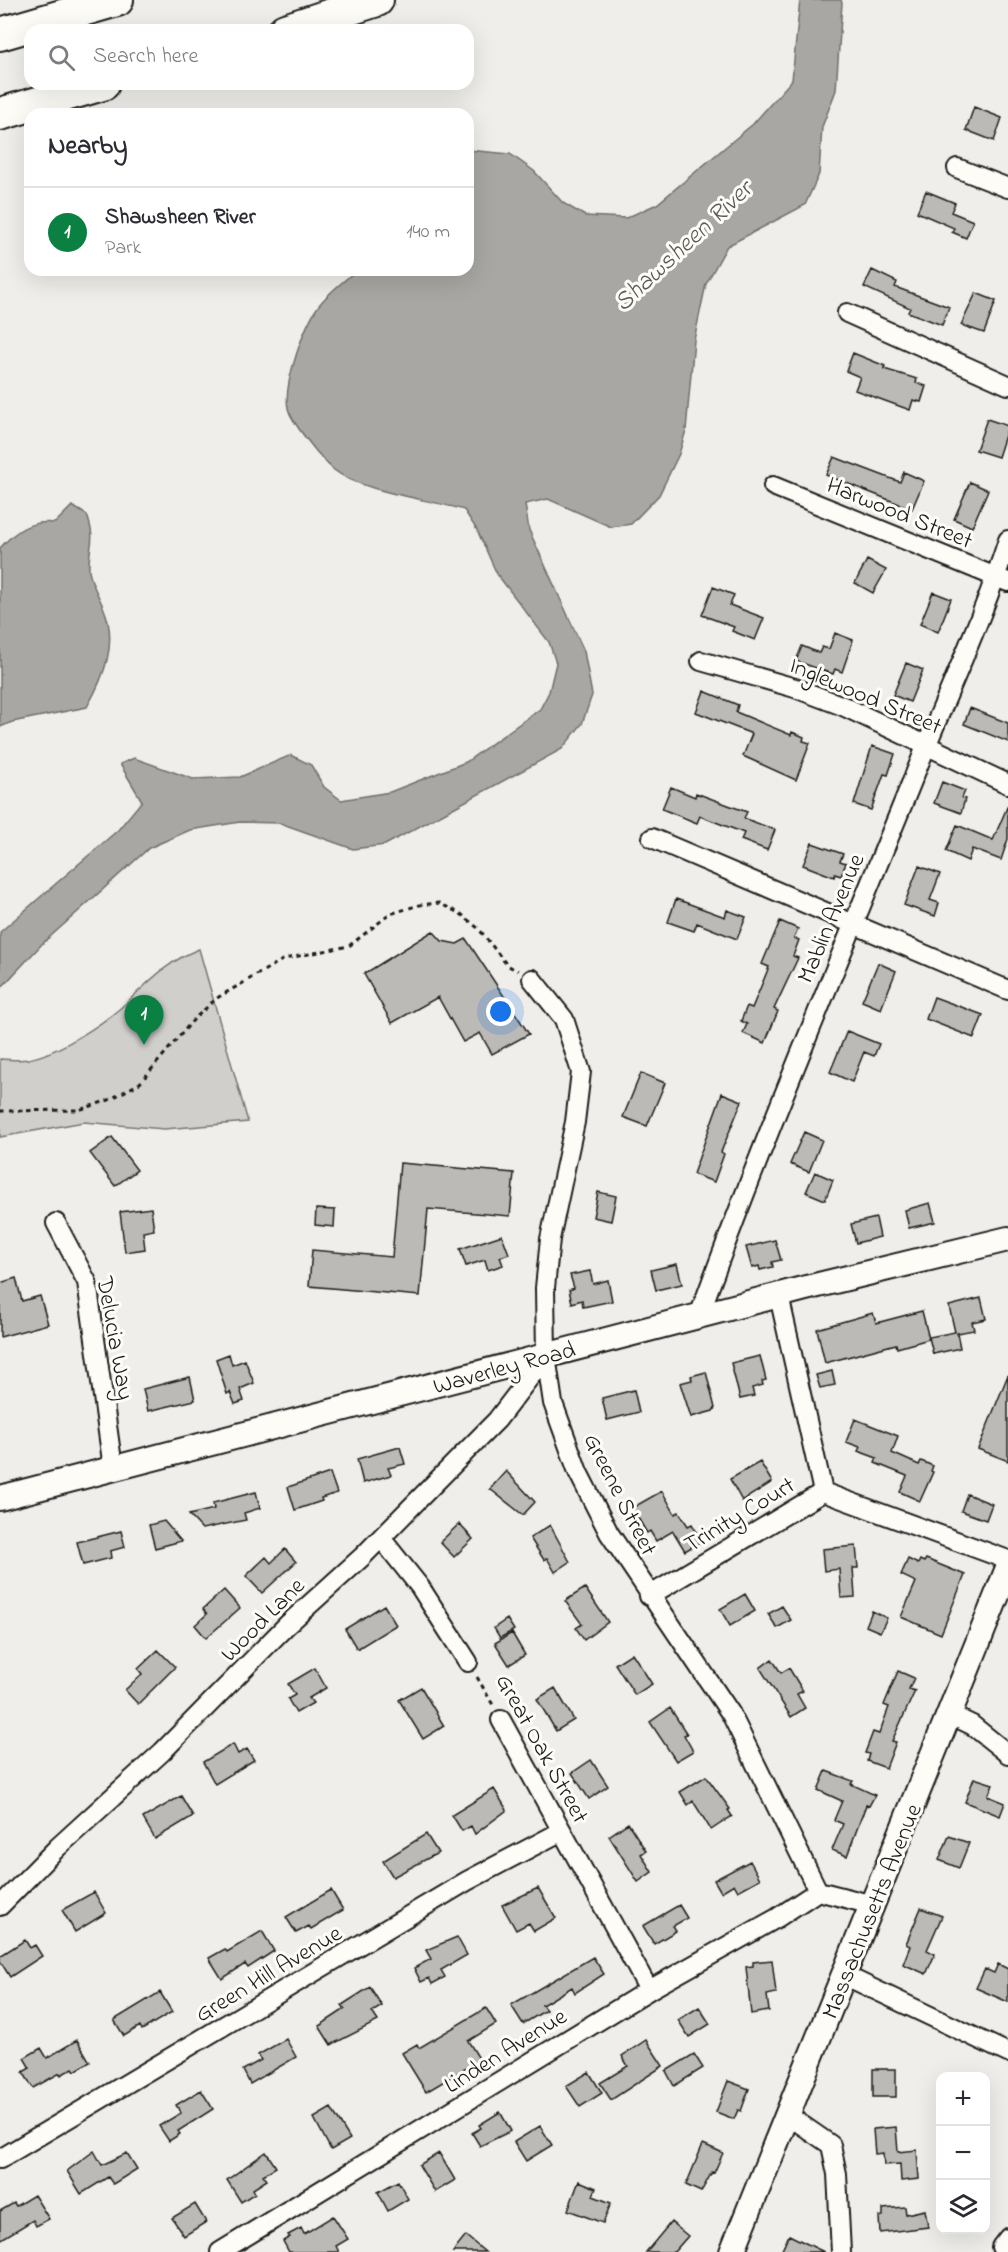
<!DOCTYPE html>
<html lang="en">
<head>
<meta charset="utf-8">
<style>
	:root { --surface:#fff; --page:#f2f2f3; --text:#2b2b33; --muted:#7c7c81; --line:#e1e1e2; --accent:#0b8043 }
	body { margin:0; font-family:"Indie Flower",sans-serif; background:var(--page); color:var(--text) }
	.controls { position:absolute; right:18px; bottom:18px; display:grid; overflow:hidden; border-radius:12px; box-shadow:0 6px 24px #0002 }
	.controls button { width:54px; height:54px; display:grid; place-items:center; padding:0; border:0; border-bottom:2px solid var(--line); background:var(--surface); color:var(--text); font:30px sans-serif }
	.you { position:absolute; left:501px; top:1012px; width:21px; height:21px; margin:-15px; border:4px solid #fff; border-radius:50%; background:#1a73e8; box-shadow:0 0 0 9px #1a73e833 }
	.badge { display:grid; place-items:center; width:39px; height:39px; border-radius:50%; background:var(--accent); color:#fff; font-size:20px; font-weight:700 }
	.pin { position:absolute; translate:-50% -50px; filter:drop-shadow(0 2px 3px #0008) }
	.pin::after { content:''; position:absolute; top:32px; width:21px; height:18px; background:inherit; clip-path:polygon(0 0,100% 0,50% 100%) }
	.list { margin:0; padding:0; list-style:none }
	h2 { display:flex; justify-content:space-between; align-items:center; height:78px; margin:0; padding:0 24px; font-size:26px }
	h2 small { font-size:20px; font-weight:400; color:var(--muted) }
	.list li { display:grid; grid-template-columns:39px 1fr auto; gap:18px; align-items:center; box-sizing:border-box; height:90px; padding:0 24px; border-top:2px solid var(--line) }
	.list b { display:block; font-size:22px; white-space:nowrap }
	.list p { margin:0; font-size:20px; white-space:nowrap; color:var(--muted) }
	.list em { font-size:20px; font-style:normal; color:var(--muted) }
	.icon { flex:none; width:33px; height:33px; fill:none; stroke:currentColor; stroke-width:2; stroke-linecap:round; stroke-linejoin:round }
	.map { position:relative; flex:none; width:1008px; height:2252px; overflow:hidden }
	.search { position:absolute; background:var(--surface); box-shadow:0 6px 24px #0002; left:24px; top:24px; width:450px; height:66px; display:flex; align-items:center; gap:15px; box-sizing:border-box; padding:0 21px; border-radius:18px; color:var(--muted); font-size:22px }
	.panel { position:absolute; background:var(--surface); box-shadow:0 6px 24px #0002; left:24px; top:108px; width:450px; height:168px; border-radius:18px }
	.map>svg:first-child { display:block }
	.green { fill:#d0cfcc; stroke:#767674; stroke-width:1.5 }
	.water { fill:#a8a7a3; stroke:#706f6d; stroke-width:1.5 }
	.building { fill:#bbbab6; stroke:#1c1c1c; stroke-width:1.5 }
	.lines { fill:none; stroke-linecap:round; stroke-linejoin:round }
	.minor-casing { stroke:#1c1c1c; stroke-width:22 }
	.secondary-casing { stroke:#1c1c1c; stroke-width:28 }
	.motorway-casing { stroke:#1c1c1c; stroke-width:36 }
	.path { stroke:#1c1c1c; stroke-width:3; stroke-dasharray:4.5 4.5; stroke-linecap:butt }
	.minor { stroke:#fdfcf7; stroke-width:18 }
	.secondary { stroke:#fdfcf7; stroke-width:24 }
	.motorway { stroke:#fdfcf7; stroke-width:32 }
	.labels { text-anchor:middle; stroke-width:6; stroke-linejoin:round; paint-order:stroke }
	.street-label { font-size:24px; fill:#1c1c1c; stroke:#fdfcf7 }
	.water-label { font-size:26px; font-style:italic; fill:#5b5b59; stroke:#fdfcf7 }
</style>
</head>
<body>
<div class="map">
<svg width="1008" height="2252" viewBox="0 0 1008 2252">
	<rect width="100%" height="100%" fill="#f0eeea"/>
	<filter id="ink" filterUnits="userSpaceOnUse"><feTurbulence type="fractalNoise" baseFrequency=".0167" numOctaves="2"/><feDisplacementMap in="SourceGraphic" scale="12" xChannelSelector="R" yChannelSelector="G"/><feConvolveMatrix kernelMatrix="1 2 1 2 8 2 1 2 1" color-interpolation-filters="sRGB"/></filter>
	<g filter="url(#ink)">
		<path class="green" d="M199,949L248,1122L164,1129L84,1122L0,1137V1059C9,1059 19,1061 28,1059C57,1054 103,1024 125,1004C149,982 166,962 199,949Z"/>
		<path class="water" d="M800,0H841L842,3L836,90L822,127L819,174L805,205L727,246L706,284L694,340L686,430L679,454L659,495L631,524L611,527L548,499L525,504L529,530L584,651L592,695L582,724L562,749L385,845L353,849L280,823L240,822L190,830L149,848L42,944L0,989V932L118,830L142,801L120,764L134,758L193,779L240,777L291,755L311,765L324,787L341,800L390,792L466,762L540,709L549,692L556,663L549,642L497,574L477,530L464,510C429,499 361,492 334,470C322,460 291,422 288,408C283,385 304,327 317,308C326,294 344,282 356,270H468V150L510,154L534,171L563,203L585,216L626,218L657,204L753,124L792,80Z
			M72,506L87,515C97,543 88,544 89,570C90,582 100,598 104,609C118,643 104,677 87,707L12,722L0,727V548C16,530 31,520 55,523Z"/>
		<path class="building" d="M974,107L1002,118L994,141L966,130Z
			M926,191L955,203L951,212L973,221L966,238L952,232L954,228L917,212Z
			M872,270L897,282L895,287L949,307L942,325L908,312L910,308L864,287Z
			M976,293L996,301L984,333L961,325Z
			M853,353L885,366L884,369L917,379L916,383L926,386L921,402L913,400L910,410L855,390L860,377L846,371Z
			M987,419L1008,426L998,457L976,450Z
			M834,457L900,482L904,472L924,481L912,509L826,475Z
			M970,482L988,490L972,527L954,519Z
			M867,560L886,570L873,593L855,583Z
			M713,587L734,595L730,605L764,618L755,640L732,631L734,627L702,615Z
			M933,592L951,599L938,632L920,624Z
			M835,633L853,640L842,672L835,669L833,674L796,661L802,646L819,653L822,647L829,649Z
			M906,663L923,670L910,702L893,695Z
			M704,691L738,705L736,712L791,735L792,732L804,737L803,741L810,743L796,780L743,756L752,734L696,712Z
			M970,708L1008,723V742L964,724Z
			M872,746L895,754L888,775L884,774L871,810L854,804Z
			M942,782L965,791L962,798L965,799L961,813L934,803Z
			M671,787L695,797L696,793L747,812L744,818L775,830L767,850L741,840L744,833L700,816L697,823L662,809Z
			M1008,805V839L1001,860L972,849L968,861L946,851L957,825L993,840Z
			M812,843L843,854L840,861L846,863L841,876L835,874L834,877L803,865Z
			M919,866L940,874L930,900L939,903L935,916L904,905Z
			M676,899L725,917L727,910L746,917L737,939L697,923L694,931L668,922Z
			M780,921L798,929L794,938L799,940L793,956L798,958L774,1009L778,1011L765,1043L743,1033L747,1024L741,1021L747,1006L752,1008L769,967L762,964Z
			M433,931L442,941L457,944L466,939L529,1034L492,1054L480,1033L463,1042L438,997L392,1023L364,974Z
			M878,963L896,971L881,1009L862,1001Z
			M934,997L983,1015L974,1038L926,1019Z
			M847,1031L879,1044L874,1056L864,1052L852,1082L830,1072Z
			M641,1073L665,1083L647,1126L623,1117Z
			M722,1093L742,1101L721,1152L724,1154L714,1182L693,1174Z
			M804,1132L822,1140L809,1172L790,1164Z
			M112,1137L137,1170L115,1186L90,1153Z
			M400,1163L514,1173L510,1216L428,1209L420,1296L309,1286L312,1250L392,1257Z
			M815,1172L833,1180L825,1200L806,1192Z
			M598,1192L616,1196L611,1221L593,1217Z
			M930,1203L935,1222L909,1228L905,1210Z
			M151,1208L154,1230L143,1232L145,1249L125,1252L120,1212Z
			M316,1209L335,1210L334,1227L315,1225Z
			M876,1218L880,1237L856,1243L851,1224Z
			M502,1235L509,1254L500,1257L503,1265L488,1270L485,1260L466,1266L460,1249Z
			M775,1240L781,1260L772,1262L773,1267L760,1270L759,1266L752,1268L746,1247Z
			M677,1264L682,1284L656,1290L651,1270Z
			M590,1271L593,1284L608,1280L612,1301L583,1307L582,1300L572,1303L569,1290L574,1288L570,1275Z
			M16,1278L22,1301L40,1296L48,1324L0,1337V1283Z
			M981,1298L986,1319L972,1322L974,1330L957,1333L960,1348L933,1354L929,1337L955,1332L949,1306Z
			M922,1311L929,1339L897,1348L896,1344L825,1363L817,1329L873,1313L876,1323Z
			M229,1354L232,1365L245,1360L254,1383L240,1389L244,1401L235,1404L230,1392L227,1394L216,1359Z
			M760,1356L766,1380L762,1381L763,1385L752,1388L754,1396L740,1399L731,1363Z
			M832,1371L835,1385L820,1388L816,1375Z
			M706,1372L715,1408L713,1411L691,1417L680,1383L692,1380L691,1376Z
			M1008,1375V1461L978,1449Z
			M190,1377L195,1400L148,1411L143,1389Z
			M634,1390L639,1412L607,1420L602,1398Z
			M855,1419L898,1436L892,1453L919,1465L921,1461L933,1466L931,1471L933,1472L920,1501L900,1492L907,1476L875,1463L877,1458L858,1451L860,1447L846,1442Z
			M400,1447L405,1464L388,1468L391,1475L363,1483L357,1459Z
			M760,1462L772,1482L742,1501L730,1479Z
			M506,1471L535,1502L523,1515L490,1489Z
			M330,1473L337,1493L321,1498L322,1501L295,1510L288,1487Z
			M662,1491L675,1514L679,1512L688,1526L692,1524L702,1541L685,1551L673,1531L656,1541L650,1531L647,1533L632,1508Z
			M256,1492L260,1508L244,1513L246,1520L202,1529L189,1515L214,1509L213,1503Z
			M967,1494L992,1504L986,1520L961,1511Z
			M164,1521L181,1541L155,1548L149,1525Z
			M459,1524L473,1539L454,1557L440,1542Z
			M550,1525L570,1562L555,1572L547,1558L544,1560L530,1538Z
			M121,1531L125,1547L110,1551L111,1558L83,1565L77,1542Z
			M856,1546L858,1568H853L855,1597L841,1598L839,1569L824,1571L822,1549Z
			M285,1549L296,1562L262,1593L246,1576L266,1557L271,1563Z
			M908,1559L918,1564L920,1560L924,1562L926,1559L965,1575L941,1634L901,1617L916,1582L901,1575Z
			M585,1588L608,1622L584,1640L576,1628L582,1624L565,1601Z
			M224,1590L240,1608L206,1638L195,1625L207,1614L203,1609Z
			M745,1594L755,1611L730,1626L720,1609Z
			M384,1605L396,1625L357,1649L345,1629Z
			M782,1606L791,1620L777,1628L768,1614Z
			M872,1611L887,1618L880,1632L866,1626Z
			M507,1619L514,1630L500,1638L494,1628Z
			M512,1633L525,1655L509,1665L495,1643Z
			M158,1650L175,1667L138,1704L125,1690L142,1674L138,1669Z
			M632,1653L652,1684L635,1695L615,1664Z
			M772,1659L781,1673L789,1668L803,1691L797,1694L805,1708L791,1717L760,1668Z
			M315,1668L326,1688L309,1698L313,1703L296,1713L288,1699L295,1695L288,1684Z
			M898,1671L914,1678L909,1689L915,1691L892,1741L896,1742L886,1768L867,1761L869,1754L865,1753L873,1732L879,1734L889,1707L884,1705Z
			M421,1687L444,1726L423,1739L399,1700Z
			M555,1688L574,1720L556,1731L537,1699Z
			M670,1708L687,1734L684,1735L693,1751L676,1761L650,1722Z
			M233,1744L238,1754L247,1749L254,1760L215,1784L203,1762Z
			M591,1760L608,1786L589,1799L572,1773Z
			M826,1771L853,1781L851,1784L875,1795L869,1806L866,1805L847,1856L832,1850L843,1824L834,1820L842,1801L818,1790Z
			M706,1776L730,1809L728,1810L732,1816L711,1830L693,1801L688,1805L680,1792Z
			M974,1778L993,1784L988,1796L1005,1803L1000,1816L965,1802Z
			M494,1789L507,1810L475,1834L471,1826L462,1831L452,1815Z
			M181,1796L193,1816L155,1839L143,1818Z
			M628,1823L646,1851L641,1854L652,1872L638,1882L609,1836Z
			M426,1834L438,1853L393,1877L383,1861Z
			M949,1836L969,1843L959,1868L939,1860Z
			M750,1861L760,1879L738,1891L734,1884L721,1892L714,1880Z
			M538,1888L556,1918L534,1931L529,1923L516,1930L502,1905Z
			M331,1890L343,1910L311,1929L309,1926L296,1933L286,1917Z
			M94,1892L106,1913L75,1932L62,1910Z
			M679,1905L687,1918L673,1926L676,1931L654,1944L643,1926Z
			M921,1908L942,1916L927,1950L935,1954L926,1974L903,1964L910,1946L906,1944Z
			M262,1931L274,1951L248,1968L245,1964L222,1979L209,1958L225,1949L227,1952Z
			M457,1937L467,1955L441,1970L445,1977L432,1984L429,1978L421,1982L414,1968L431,1959L426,1950Z
			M25,1940L30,1948L35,1945L42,1956L10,1977L0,1961V1956Z
			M593,1957L604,1974L575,1993L572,1987L542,2005L546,2010L523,2024L511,2005Z
			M772,1960L776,1993L767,1995L769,2011L751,2014L746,1967L753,1966V1962Z
			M998,1964L1008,1969V2002L976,1988L985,1969L994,1973Z
			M370,1987L382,2006L372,2012L378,2021L331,2045L319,2026L345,2009L342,2005Z
			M160,1992L172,2012L142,2030L140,2026L124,2036L114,2020Z
			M699,2007L710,2024L689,2037L678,2020Z
			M486,2008L496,2024L468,2041L480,2060L426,2092L402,2053L417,2044L419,2048Z
			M286,2039L296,2057L250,2084L243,2070L261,2060L258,2055Z
			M77,2040L90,2062L75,2071L73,2068L61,2075L60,2073L33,2088L23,2072L30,2068L24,2058L41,2048L47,2058Z
			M646,2040L663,2066L611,2100L600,2083L628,2066L622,2056Z
			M694,2054L703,2068L674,2086L666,2071Z
			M873,2069H896V2097H873Z
			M589,2072L602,2093L580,2107L566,2086Z
			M728,2081L749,2089L741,2111L738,2110L734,2119L716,2112Z
			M201,2090L213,2109L178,2131L180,2134L169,2141L159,2126L181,2113L176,2105Z
			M331,2108L350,2139L331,2150L314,2118Z
			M500,2112L511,2131L480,2146L472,2133L481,2128L479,2125Z
			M540,2126L552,2145L526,2161L514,2142Z
			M896,2127L898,2152L917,2150L919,2179L901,2181L900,2164L884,2165L883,2153L875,2154L873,2129Z
			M703,2144L723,2153L714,2173L712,2172L701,2192L686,2185Z
			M94,2151L102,2165L127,2153L137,2169L113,2184L108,2177L81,2194L67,2171Z
			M266,2152L276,2167L263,2175L267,2180L253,2189L255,2193L241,2202L227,2180Z
			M439,2153L455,2180L435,2192L419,2165Z
			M398,2181L408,2199L388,2211L378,2192Z
			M579,2181L596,2188L593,2196L611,2203L603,2223L568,2210Z
			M34,2195L49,2219L36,2226L33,2220L0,2240V2211L14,2203L16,2206Z
			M195,2204L206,2222L184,2236L172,2218Z
			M905,2207L906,2214L925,2210L928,2227L880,2233L879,2217L883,2216V2209Z
			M333,2216L348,2239L336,2246L339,2252H289L283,2241L290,2237L288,2235L301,2228L304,2234Z
			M671,2222L688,2236L674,2252H646Z
			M789,2235L824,2252H781Z
			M466,2236L485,2252H453Z"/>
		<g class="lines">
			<defs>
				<path id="minor" d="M957,168L1008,188
					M847,313L1008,385
					M773,486L1008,582
					M701,661L795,688L843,706L1008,784
					M652,838L1008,990
					M532,979L564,1019L581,1072L575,1122L550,1239L545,1288L546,1356L553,1403L578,1472L609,1533L731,1714L818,1891
					M56,1223L87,1282L113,1468
					M779,1296L823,1492
					M699,1316C767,1128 846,945 921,759C950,687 984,615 1008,540
					M381,1538L420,1587L468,1662
					M649,1596L823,1492L1008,1560
					M951,1715L972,1725L1008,1754
					M501,1720L649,1990
					M818,1891L873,1905
					M0,1906L58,1847L162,1752L287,1625L362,1557L421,1497L497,1420L546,1356
					M846,1976L1008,2053
					M789,2116L831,2145L837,2174L841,2252
					M0,2159L467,1881L562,1831
					M1001,2247L1008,2238
					M220,2252L649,1990L777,1918L818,1891"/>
				<path id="secondary" d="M0,1498L806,1288L1008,1239
					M732,2252L1008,1568"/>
				<path id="motorway" d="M285,30L377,0
					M0,34L117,0
					M0,114L103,84"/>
			</defs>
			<use href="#minor" class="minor-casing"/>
			<use href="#secondary" class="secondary-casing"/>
			<use href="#motorway" class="motorway-casing"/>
			<path class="path" d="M0,1111L79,1110L109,1100L140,1083L194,1019L217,998L284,959L349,946L390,914L419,905L439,903L461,914L479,929L507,965L518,971
				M477,1677L493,1705"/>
			<use href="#minor" class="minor"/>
			<use href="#secondary" class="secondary"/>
			<use href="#motorway" class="motorway"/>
		</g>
	</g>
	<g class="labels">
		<g class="street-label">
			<text transform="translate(900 512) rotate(22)" y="8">Harwood Street</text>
			<text transform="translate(866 695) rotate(23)" y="8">Inglewood Street</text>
			<text transform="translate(830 918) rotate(-67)" y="8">Mablin Avenue</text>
			<text transform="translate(116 1338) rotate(80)" y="8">Delucia Way</text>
			<text transform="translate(504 1367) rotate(-15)" y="8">Waverley Road</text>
			<text transform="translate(621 1494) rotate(63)" y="8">Greene Street</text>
			<text transform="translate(739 1514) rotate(-31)" y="8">Trinity Court</text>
			<text transform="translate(262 1619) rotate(-45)" y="8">Wood Lane</text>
			<text transform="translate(543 1748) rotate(61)" y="8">Great Oak Street</text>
			<text transform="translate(871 1911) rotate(-68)" y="8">Massachusetts Avenue</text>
			<text transform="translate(268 1973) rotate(-31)" y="8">Green Hill Avenue</text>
			<text transform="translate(505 2050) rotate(-32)" y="8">Linden Avenue</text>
		</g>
		<g class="water-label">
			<text transform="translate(682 245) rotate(-43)" y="9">Shawsheen River</text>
		</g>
	</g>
</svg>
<div class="controls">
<button>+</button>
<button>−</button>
<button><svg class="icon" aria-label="layers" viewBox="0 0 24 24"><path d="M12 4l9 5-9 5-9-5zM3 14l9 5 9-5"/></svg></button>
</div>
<div class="you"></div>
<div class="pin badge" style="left:144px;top:1045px">1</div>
<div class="search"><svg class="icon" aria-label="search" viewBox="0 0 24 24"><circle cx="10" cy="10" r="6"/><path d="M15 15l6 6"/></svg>Search here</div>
<section class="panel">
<h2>Nearby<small></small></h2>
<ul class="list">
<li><span class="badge">1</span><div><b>Shawsheen River</b><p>Park</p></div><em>140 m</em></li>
</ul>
</section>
</div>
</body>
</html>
